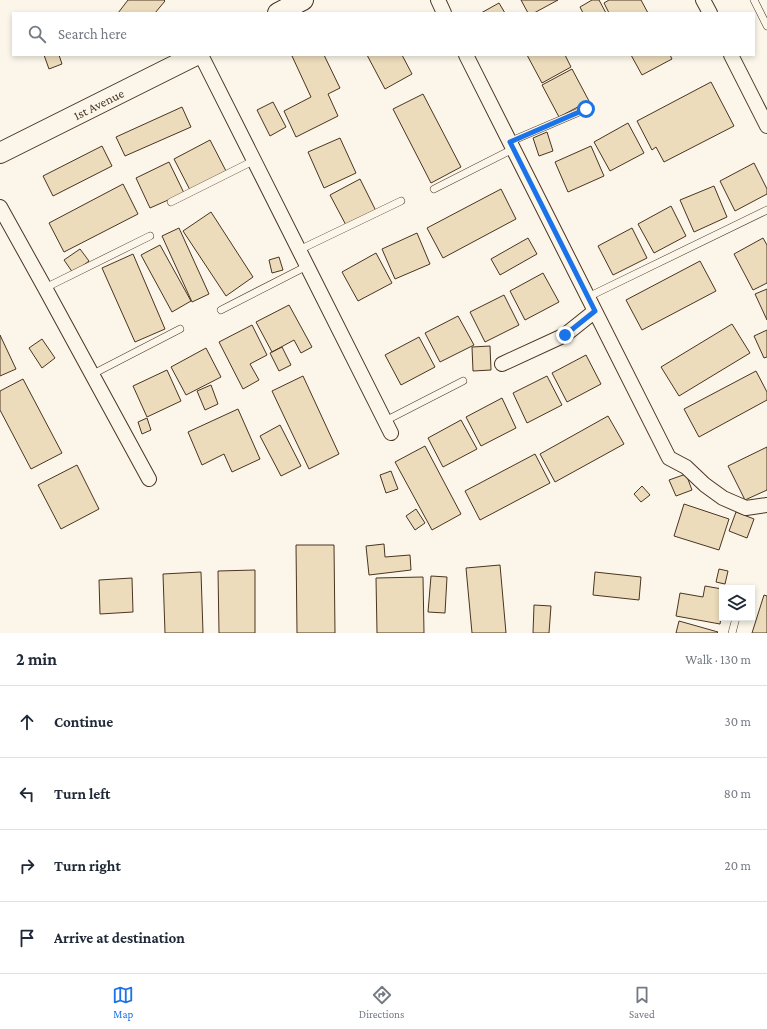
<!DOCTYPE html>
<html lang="en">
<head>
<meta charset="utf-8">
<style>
	:root { --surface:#fff; --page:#f2f2f3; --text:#1f2937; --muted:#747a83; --line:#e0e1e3; --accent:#1a73e8 }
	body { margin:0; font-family:"Crimson Pro",serif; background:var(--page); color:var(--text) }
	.controls { position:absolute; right:12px; bottom:12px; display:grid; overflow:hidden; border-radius:0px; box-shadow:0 2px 6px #0003 }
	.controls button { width:36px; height:36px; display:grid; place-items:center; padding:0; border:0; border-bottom:1px solid var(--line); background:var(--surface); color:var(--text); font:20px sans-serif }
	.stop { position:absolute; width:12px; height:12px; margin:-9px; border:3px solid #1a73e8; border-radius:50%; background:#fff }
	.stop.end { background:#1a73e8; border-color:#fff; box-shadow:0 1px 4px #0008 }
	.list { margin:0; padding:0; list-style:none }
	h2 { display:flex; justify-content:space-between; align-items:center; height:52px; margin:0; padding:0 16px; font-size:17px }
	h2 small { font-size:13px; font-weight:400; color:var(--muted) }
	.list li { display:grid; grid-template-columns:26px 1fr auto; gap:12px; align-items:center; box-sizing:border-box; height:72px; padding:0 16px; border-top:1px solid var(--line) }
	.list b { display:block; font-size:15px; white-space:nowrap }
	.list em { font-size:13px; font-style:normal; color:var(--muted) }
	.icon { flex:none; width:22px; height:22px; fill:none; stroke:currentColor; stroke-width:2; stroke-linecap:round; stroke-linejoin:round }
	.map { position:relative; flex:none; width:767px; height:633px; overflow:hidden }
	.search { position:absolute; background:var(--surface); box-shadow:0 2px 6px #0003; left:12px; right:12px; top:12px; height:44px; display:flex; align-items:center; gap:10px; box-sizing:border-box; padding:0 14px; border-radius:0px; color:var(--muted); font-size:15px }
	.sheet { height:340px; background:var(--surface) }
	nav { display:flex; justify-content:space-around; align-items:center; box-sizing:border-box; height:56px; border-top:1px solid var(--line); background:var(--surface); font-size:11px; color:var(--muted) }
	nav a { display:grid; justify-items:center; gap:2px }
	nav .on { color:var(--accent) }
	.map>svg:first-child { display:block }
	.building { fill:#ecdcbc; stroke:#4a3520 }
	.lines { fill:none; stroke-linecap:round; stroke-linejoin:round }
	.lane-casing { stroke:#4a3520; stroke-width:8 }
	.street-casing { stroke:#4a3520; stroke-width:16 }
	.secondary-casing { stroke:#4a3520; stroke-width:22 }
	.lane { stroke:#fbf6e9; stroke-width:7 }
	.street { stroke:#fbf6e9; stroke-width:14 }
	.secondary { stroke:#fbf6e9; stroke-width:20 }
	.route { stroke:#1a73e8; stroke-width:5 }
	.labels { text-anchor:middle; stroke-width:3; stroke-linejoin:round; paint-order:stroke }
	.street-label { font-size:13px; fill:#4a3520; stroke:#fbf6e9 }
</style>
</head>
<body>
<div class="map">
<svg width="767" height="633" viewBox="0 0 767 633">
	<rect width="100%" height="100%" fill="#fbf6e9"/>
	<path class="building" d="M128,0H164L165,1L155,13H118Z
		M521,0H558L534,13H528Z
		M592,0H599L606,13H583L580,7Z
		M609,0H641L648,13H609L604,3Z
		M499,3L505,13H481Z
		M44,55H59L62,64L49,69Z
		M294,55H324L340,88L328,94L338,116L296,137L284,111L311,97L292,56Z
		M367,55H402L412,74L385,89Z
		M527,55H565L571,67L542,83Z
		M631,55H670L672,59L642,75Z
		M572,69L589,101L559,117L542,85Z
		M711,82L734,126L664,162L656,147L652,150L637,121Z
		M423,94L461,167L431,183L393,109Z
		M273,102L286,127L270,136L257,110Z
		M182,107L191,127L125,156L116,137Z
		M628,123L644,153L610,171L594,142Z
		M547,132L553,151L539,156L533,138Z
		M340,138L356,173L324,188L308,152Z
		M210,140L226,171L190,190L174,159Z
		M102,146L112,166L53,196L43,176Z
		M591,146L604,176L568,192L555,162Z
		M169,162L184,193L150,208L136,178Z
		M754,163L767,189V194L735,211L720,181Z
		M360,179L376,211L347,227L330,195Z
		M123,184L138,214L64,252L49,223Z
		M714,186L727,217L694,232L680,200Z
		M501,189L516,219L443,258L427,228Z
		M671,206L686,236L654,253L638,224Z
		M211,212L253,277L226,296L183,231Z
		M179,228L209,294L192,302L162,236Z
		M632,228L647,258L613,275L598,246Z
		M417,233L430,264L395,279L382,249Z
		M528,238L537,254L500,275L491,259Z
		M763,238L767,245V283L753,290L734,254Z
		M160,245L191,301L172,312L141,255Z
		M80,249L89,261L73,273L64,260Z
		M376,253L392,283L358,301L342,272Z
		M133,254L165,329L135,342L102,268Z
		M279,257L283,270L272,273L269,260Z
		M700,261L716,291L642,330L626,300Z
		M543,273L559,302L525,320L510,291Z
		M767,289V320L755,294Z
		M504,295L519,325L485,342L470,312Z
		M289,305L312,347L301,353L294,340L272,352L256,322Z
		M458,316L474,345L440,362L425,333Z
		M732,324L750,353L679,396L661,367Z
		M252,325L267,355L250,364L259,380L243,389L219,342Z
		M767,330V357L764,358L754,336Z
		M0,335L16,369L0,376Z
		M419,337L435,367L401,385L385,355Z
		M42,339L55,358L42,368L29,348Z
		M490,346L491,370L473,371L472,347Z
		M282,347L291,365L279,371L270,353Z
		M206,348L221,377L186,395L171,367Z
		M586,355L601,384L567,402L552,373Z
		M167,370L181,401L147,417L133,386Z
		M756,371L767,392V400L699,437L684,409Z
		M303,376L339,454L309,469L272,391Z
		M547,376L562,405L527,423L513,393Z
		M23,379L62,453L31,469L0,410V391Z
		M211,385L218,404L205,410L197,391Z
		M502,398L516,428L481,446L466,417Z
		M238,409L260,459L232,472L224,454L202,465L188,432Z
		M608,416L624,444L555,482L540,454Z
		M147,418L151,430L142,434L138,422Z
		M461,420L477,449L443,467L428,438Z
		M280,425L301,466L281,476L260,436Z
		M425,446L461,514L432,530L395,462Z
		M767,447V490L745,500L728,466Z
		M535,454L550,483L480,520L465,491Z
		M77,465L99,509L61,529L38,485Z
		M391,471L398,489L386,493L380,475Z
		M686,474L692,490L676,496L669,480Z
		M642,486L650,495L641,502L634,494Z
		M684,504L729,519L719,550L674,536Z
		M416,509L425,523L415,530L406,516Z
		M736,512L754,519L747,538L729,531Z
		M384,544L385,557L410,555L411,570L369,575L366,546Z
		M296,545H334L335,633H297Z
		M500,565L506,633H472L466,568Z
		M719,569L728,571L725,584L716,582Z
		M255,570V633H219L218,571Z
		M201,572L203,633H165L163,574Z
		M595,572L641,577L639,600L593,595Z
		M431,576L447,577L445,613L428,612Z
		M423,577L424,633H377L376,578Z
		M132,578L133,612L100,614L99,580Z
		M705,586L722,589V612L720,624L676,616L680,593L703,597Z
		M764,595L767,596V633H752Z
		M534,605L551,606L549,633H533Z
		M679,621L718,632L717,633H676Z"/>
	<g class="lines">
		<defs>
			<path id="lane" d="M754,0L767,26
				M509,142L586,109
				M434,189L513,149
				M171,202L253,161
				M299,250L401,201
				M45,288L150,236
				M588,297L767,210
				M221,310L307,266
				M91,375L180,329
				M385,421L463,381
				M732,633L736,618"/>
			<path id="street" d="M438,0L444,13
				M703,0L710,13
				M201,55L391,433
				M466,55L669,458L686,467L705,485L723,498L746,508L767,505
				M731,55L767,126
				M0,207L45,288L149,479
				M502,364L565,335L595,311"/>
			<g id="secondary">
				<path d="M278,13L303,0"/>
				<path id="s1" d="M0,153L196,55"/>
			</g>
		</defs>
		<use href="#lane" class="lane-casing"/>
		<use href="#street" class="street-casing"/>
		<use href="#secondary" class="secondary-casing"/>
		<use href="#lane" class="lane"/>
		<use href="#street" class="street"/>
		<use href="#secondary" class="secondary"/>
	</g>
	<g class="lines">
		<path class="route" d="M565,335L595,311L510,142L586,109"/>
	</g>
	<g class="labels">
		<g class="street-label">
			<text dy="5" stroke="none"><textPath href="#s1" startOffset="110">1st Avenue</textPath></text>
		</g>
	</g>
</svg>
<div class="controls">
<button><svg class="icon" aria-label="layers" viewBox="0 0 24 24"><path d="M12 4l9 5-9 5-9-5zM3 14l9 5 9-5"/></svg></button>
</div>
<div class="stop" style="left:586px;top:109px"></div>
<div class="stop end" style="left:565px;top:335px"></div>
<div class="search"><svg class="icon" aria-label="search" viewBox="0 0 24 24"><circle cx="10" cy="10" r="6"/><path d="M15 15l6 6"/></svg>Search here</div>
</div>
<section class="sheet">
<h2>2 min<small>Walk · 130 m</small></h2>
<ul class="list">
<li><svg class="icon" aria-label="ahead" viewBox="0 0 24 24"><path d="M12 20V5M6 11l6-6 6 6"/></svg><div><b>Continue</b></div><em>30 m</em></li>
<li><svg class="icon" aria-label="left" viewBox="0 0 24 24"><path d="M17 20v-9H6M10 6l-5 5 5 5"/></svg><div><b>Turn left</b></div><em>80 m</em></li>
<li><svg class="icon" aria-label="right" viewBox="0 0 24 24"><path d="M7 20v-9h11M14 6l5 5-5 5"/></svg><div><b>Turn right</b></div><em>20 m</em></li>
<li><svg class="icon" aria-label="arrive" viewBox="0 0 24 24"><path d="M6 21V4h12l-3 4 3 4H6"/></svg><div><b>Arrive at destination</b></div></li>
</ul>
</section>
<nav>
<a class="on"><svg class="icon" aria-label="map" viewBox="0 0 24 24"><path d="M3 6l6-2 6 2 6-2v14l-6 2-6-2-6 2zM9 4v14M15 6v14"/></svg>Map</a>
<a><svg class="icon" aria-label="directions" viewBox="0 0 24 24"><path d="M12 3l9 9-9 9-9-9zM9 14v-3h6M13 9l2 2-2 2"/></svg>Directions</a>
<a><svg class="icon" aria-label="saved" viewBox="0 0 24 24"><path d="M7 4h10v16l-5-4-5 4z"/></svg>Saved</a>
</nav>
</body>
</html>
